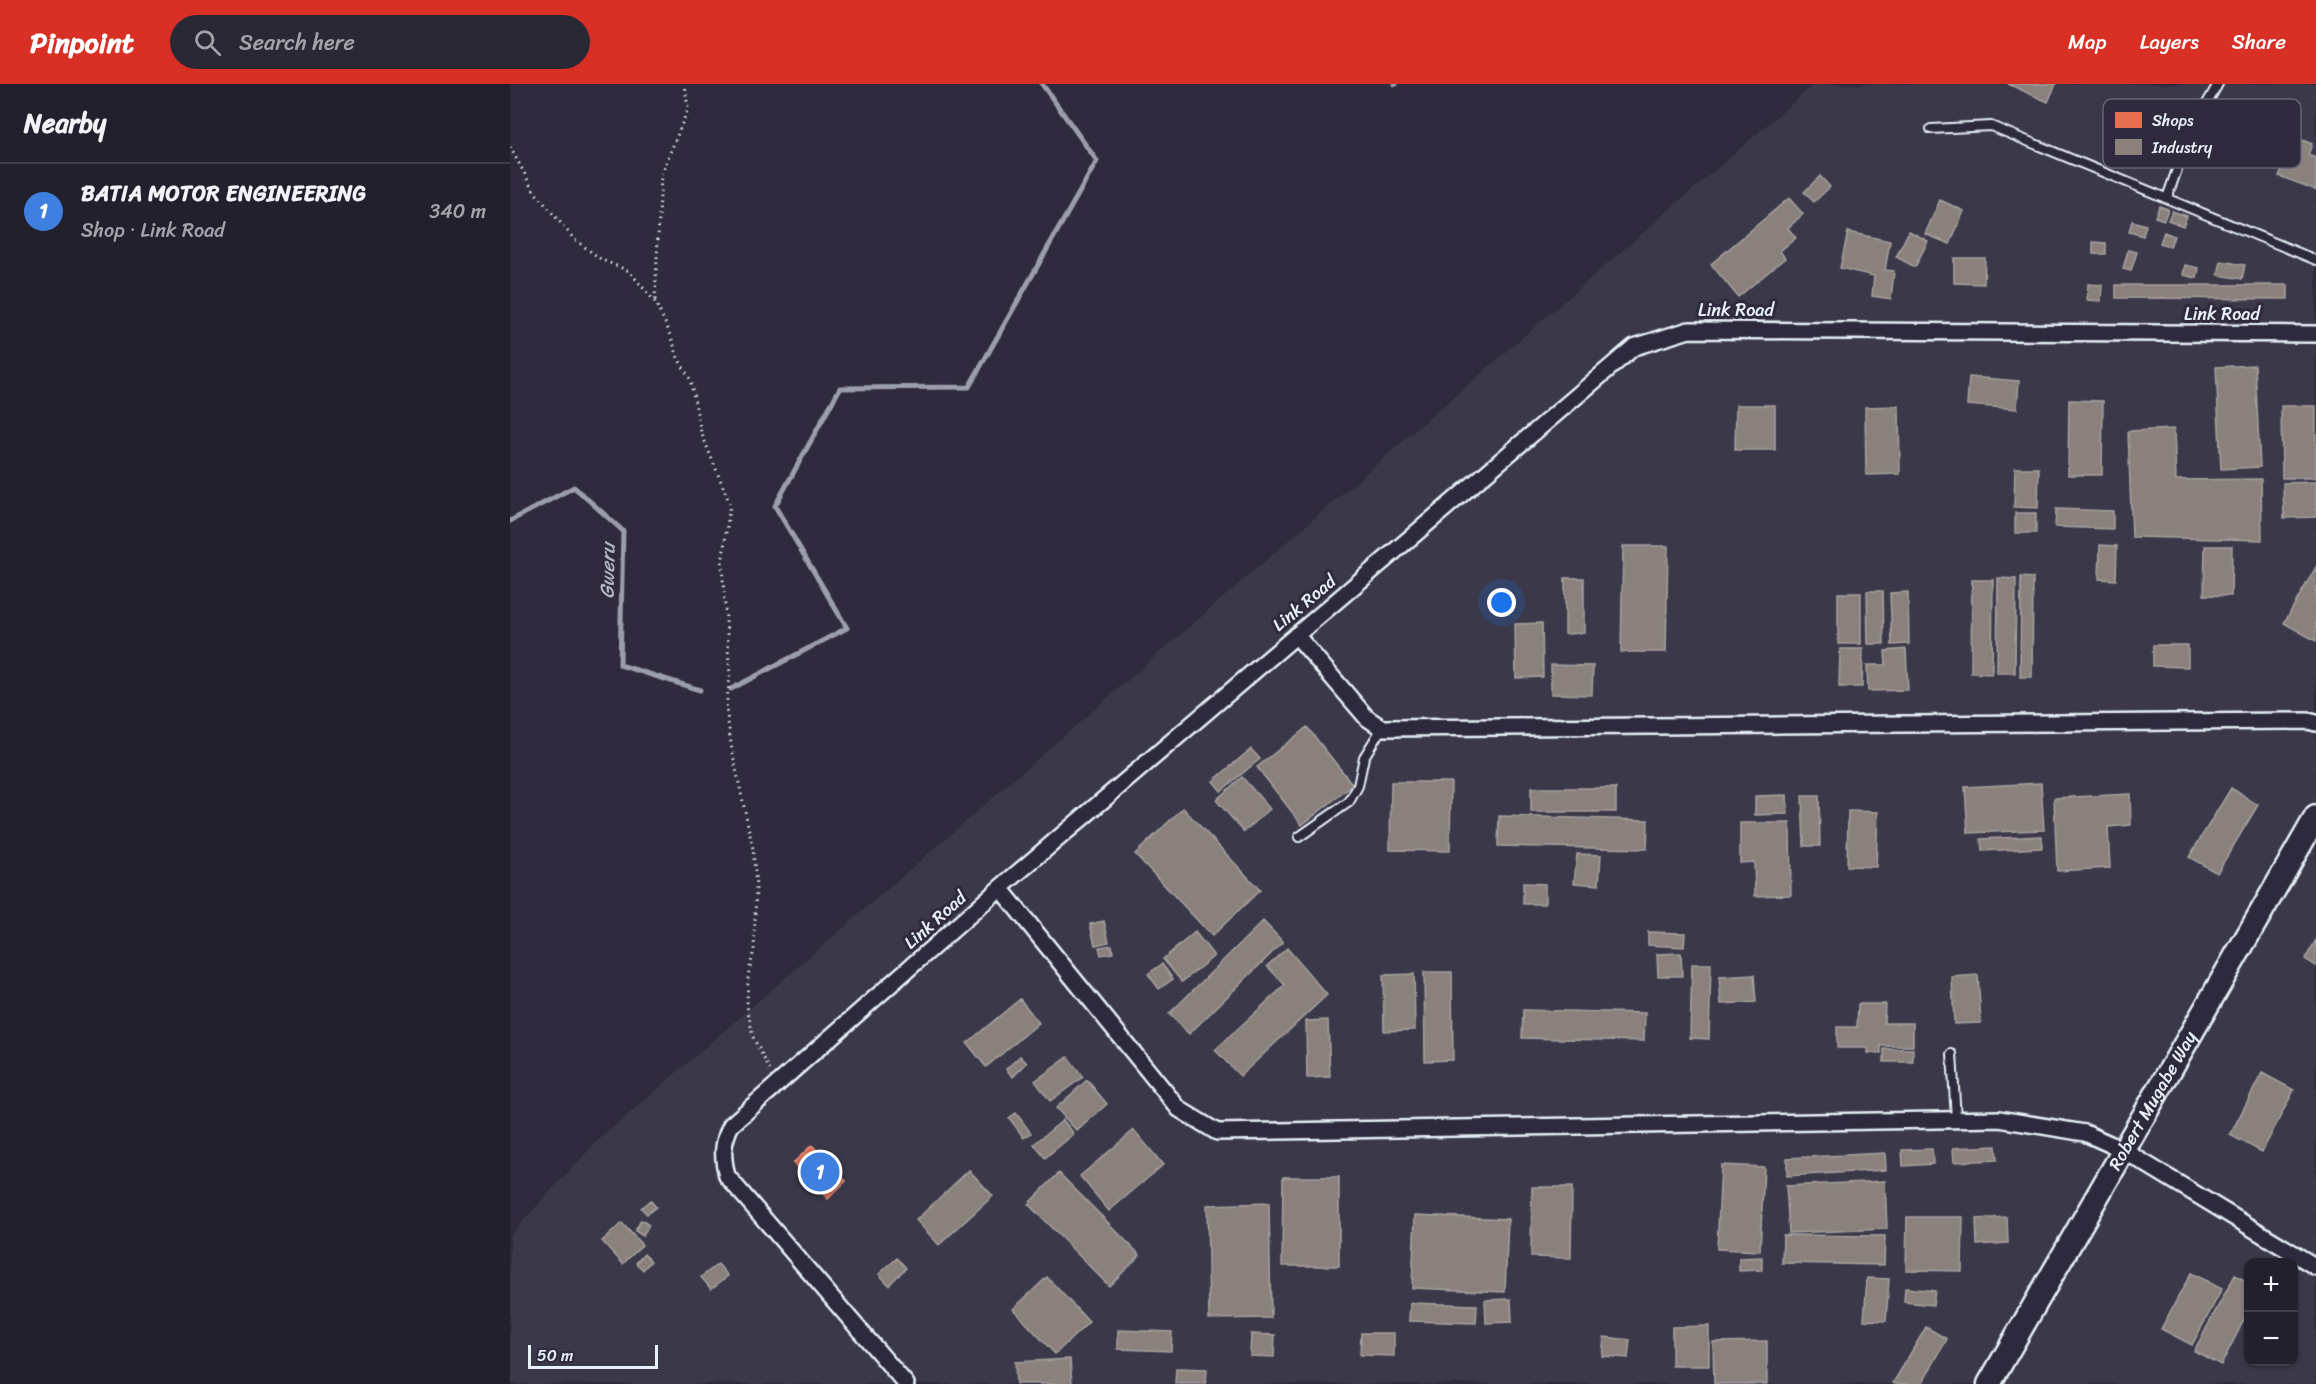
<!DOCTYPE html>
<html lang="en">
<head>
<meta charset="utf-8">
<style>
	:root { --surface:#23202e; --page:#2b2836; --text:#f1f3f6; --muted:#a3a3aa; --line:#403e4a; --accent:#d93025 }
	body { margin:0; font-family:Sriracha,sans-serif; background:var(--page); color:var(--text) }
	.controls { position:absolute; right:18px; bottom:18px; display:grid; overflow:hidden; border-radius:12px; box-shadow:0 2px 4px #0004 }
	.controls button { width:54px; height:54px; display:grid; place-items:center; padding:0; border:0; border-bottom:2px solid var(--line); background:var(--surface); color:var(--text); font:30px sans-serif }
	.scale { position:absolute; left:18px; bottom:15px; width:130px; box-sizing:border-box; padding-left:6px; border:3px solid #e8f1f8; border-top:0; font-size:16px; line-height:21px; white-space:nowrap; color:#e8f1f8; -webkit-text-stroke:4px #2f2a3d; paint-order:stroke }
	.you { position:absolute; left:992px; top:519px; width:21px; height:21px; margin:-15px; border:4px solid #fff; border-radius:50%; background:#1a73e8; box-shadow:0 0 0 9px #1a73e833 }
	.badge { display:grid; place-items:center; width:39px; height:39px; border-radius:50%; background:var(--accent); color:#fff; font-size:20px; font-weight:700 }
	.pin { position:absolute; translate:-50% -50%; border:3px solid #fff; box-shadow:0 2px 6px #0006 }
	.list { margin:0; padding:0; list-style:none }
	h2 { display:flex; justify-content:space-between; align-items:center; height:78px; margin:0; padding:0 24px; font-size:26px }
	h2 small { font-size:20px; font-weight:400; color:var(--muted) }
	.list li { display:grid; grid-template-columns:39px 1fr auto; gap:18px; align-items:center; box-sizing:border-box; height:96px; padding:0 24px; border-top:2px solid var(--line) }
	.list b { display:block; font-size:22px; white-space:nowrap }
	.list p { margin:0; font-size:20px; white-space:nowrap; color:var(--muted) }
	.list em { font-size:20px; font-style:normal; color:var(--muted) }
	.icon { flex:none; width:33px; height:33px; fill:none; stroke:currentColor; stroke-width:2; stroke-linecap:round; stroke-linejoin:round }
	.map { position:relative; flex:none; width:1806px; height:1300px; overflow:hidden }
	header { display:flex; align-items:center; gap:36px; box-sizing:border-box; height:84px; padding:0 30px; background:var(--accent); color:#fff }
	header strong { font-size:28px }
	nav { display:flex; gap:33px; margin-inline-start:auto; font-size:21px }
	.search { width:420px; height:54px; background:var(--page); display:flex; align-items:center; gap:15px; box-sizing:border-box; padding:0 21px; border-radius:33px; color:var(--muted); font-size:22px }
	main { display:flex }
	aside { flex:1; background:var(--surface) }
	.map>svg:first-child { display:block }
	.built { fill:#3b3749; fill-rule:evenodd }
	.shops { fill:#e76f51; stroke:#e79683; stroke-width:1.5 }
	.industry { fill:#8a817c; stroke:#a6a3a1; stroke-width:1.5 }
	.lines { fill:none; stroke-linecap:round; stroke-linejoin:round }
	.stream { stroke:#9c9fab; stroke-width:5 }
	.lane-casing { stroke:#e8f1f8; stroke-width:12 }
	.street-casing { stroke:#e8f1f8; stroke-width:20 }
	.secondary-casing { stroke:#e8f1f8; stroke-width:27 }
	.path { stroke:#e8f1f8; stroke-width:3; stroke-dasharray:1.5 4.5; stroke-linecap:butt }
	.lane { stroke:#2f2a3d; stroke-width:8 }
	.street { stroke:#2f2a3d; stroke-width:15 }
	.secondary { stroke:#2f2a3d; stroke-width:22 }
	.labels { text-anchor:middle; stroke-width:6; stroke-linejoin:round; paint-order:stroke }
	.street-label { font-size:18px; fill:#e8f1f8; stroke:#2f2a3d }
	.water-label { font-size:20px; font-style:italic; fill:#afb4be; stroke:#2f2a3d }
	.key { fill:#2f2a3d; stroke:#666675; stroke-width:1.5 }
	.key-label { font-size:16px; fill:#e8f1f8 }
</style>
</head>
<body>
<header>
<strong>Pinpoint</strong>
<div class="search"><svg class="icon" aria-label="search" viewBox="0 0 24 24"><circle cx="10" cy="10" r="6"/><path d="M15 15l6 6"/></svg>Search here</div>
<nav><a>Map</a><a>Layers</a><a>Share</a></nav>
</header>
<main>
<aside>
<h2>Nearby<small></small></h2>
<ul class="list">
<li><span class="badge" style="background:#3f7fe0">1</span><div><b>BATIA MOTOR ENGINEERING</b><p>Shop · Link Road</p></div><em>340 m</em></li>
</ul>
</aside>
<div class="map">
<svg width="1806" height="1300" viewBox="0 0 1806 1300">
	<rect width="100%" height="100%" fill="#2f2a3d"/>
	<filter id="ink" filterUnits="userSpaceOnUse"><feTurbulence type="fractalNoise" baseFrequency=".0167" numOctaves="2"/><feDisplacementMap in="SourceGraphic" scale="12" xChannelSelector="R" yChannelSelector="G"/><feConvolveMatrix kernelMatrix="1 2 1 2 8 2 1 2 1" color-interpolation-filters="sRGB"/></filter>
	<g filter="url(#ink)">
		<path class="built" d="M1304,0H1806V1300H0V1151L85,1059ZM1738,1178H1784V1278H1738Z"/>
		<path class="shops" d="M302,1061L336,1097L318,1115L283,1079Z"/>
		<path class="industry" d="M1498,0H1546L1538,18Z
			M1785,53L1802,60L1798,71L1806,74V106L1769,92Z
			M1310,92L1320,103L1304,118L1294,108Z
			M1279,114L1293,130L1278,144L1286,154L1270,167L1275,174L1228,213L1201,180Z
			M1430,116L1454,127L1440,160L1415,150Z
			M1649,122L1658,125L1654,136L1645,133Z
			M1662,127L1677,132L1673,142L1658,136Z
			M1622,137L1636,141L1633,152L1619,148Z
			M1399,147L1418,157L1405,183L1386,173Z
			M1338,148L1380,157L1375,186L1384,187L1381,215L1362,212L1364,192L1330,184Z
			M1654,148L1664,152L1660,163L1650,159Z
			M1583,158L1596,159V170H1583Z
			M1618,166L1627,168L1621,187L1613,185Z
			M1444,174H1475L1474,200L1444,199Z
			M1711,177L1735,181L1732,195L1708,191Z
			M1675,181L1689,184L1687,194L1673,191Z
			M1578,200L1592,201L1591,217L1577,216Z
			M1606,201H1778V215L1606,214Z
			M1745,281L1750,383L1711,385L1706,283Z
			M1459,293L1509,297L1507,325L1457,321Z
			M1559,316L1593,317L1592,391H1558Z
			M1226,321H1265V366H1225Z
			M1389,322L1390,390L1356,391L1355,323Z
			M1771,322H1806V394H1772Z
			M1664,345L1666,396L1751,395L1752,456L1622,453L1618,347Z
			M1505,384H1529L1528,424L1504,423Z
			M1806,398V433L1774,434L1773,399Z
			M1546,425L1603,427V445L1545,443Z
			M1505,429H1526V449H1505Z
			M1590,461L1607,462L1606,496L1589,495Z
			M1113,462H1158L1156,568H1111Z
			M1695,462H1722L1721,512L1694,511Z
			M1806,483V557L1774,539Z
			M1511,493L1523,494L1522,593H1510Z
			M1055,494H1074V549L1055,550Z
			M1488,494L1506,495L1505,589H1487Z
			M1462,496H1483L1482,590L1461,589Z
			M1357,507H1373L1374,560H1358Z
			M1398,508L1399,560L1382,561L1380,509Z
			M1328,509H1351V560H1328Z
			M1032,539L1033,593L1006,594L1005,540Z
			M1643,561H1678V583L1643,582Z
			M1330,565H1353L1352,603H1329Z
			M1396,565L1398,606L1358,607L1357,581H1376L1375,567Z
			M1041,581L1083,582L1082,611L1041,610Z
			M797,643L843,701L792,741L747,683Z
			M741,665L750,675L711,707L703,697Z
			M732,693L760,725L734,748L706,716Z
			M881,698H941L940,767L880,766Z
			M1531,699L1534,746L1458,749L1455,703Z
			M1021,704H1106V728H1021Z
			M1721,704L1748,721L1707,789L1679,773Z
			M1620,710L1621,741L1598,743L1600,784L1547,787L1544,714Z
			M1277,711L1278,730L1245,731V712Z
			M1292,712H1309L1310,762H1294Z
			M673,724L750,806L702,852L625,770Z
			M1338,727L1368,728L1366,783L1337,782Z
			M989,732L1138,736L1137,765L988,762Z
			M1230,739H1280L1281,811L1245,812L1244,778L1230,779Z
			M1532,752V764L1472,767L1471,755Z
			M1067,770L1091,771L1089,801L1064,799Z
			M1013,799L1035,800V820H1013Z
			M594,837L599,858L585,861L580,840Z
			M753,837L773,858L679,950L659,930Z
			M685,848L704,872L672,898L653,875Z
			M1138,848L1175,849L1174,863L1138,861Z
			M1806,856V882L1795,875Z
			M602,861L603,869L591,871L589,863Z
			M777,864L817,911L730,992L705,966L775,901L757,882Z
			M1171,869L1172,892H1148L1147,870Z
			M652,880L663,895L649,905L638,890Z
			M1182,880H1201L1199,955L1180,954Z
			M914,888H942L943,976L915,977Z
			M904,890L905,946L874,947L873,891Z
			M1244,891L1246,918L1211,920L1209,893Z
			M1468,891L1471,939L1444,940L1442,893Z
			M510,915L529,939L476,983L457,959Z
			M1348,920H1375L1374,939H1403V962H1371V969H1358V964H1327V943H1347Z
			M1013,926L1135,929L1134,957L1012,954Z
			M818,936L820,993L797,994L796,937Z
			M1374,965H1403V978H1374Z
			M510,972L517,979L503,993L496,985Z
			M558,973L573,993L540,1017L525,997Z
			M1752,989L1784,1006L1752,1068L1720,1051Z
			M577,996L597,1020L567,1047L546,1024Z
			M506,1029L521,1049L514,1054L499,1034Z
			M553,1036L564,1050L535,1074L524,1060Z
			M624,1046L653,1081L599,1127L570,1092Z
			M1486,1062L1487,1076L1444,1078L1443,1064Z
			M1422,1065L1423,1080L1393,1082L1392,1066Z
			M1375,1069L1376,1086L1277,1092V1074Z
			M1211,1081L1254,1083L1250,1167L1207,1165Z
			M459,1086L483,1112L429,1161L406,1136Z
			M549,1089L630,1171L599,1202L518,1120Z
			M773,1093H829V1182H772Z
			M1375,1097L1377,1145L1279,1149L1276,1102Z
			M1022,1103H1062L1061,1174L1021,1173Z
			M140,1116L146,1123L137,1130L131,1124Z
			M759,1119L761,1234L699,1235L697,1121Z
			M905,1131L998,1135L995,1208L902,1204Z
			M1397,1133H1453L1452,1187L1396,1186Z
			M1497,1133L1498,1159L1467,1161L1466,1135Z
			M131,1136L139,1141L133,1152L125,1147Z
			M112,1139L132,1161L113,1180L92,1157Z
			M1273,1151L1375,1152L1374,1181L1272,1179Z
			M134,1170L141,1177L133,1186L126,1179Z
			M1252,1173V1186L1229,1187V1174Z
			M387,1174L396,1184L379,1201L369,1190Z
			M208,1180L218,1192L201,1205L191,1193Z
			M1681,1189L1712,1205L1682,1261L1651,1245Z
			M1725,1191L1738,1198V1228L1711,1281L1684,1267Z
			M537,1193L579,1238L545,1270L503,1225Z
			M1357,1194L1379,1195L1376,1237L1354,1236Z
			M1395,1204L1425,1207L1423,1221L1394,1218Z
			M1001,1215L1002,1238L976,1239L975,1216Z
			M900,1219L967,1221L966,1239L899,1237Z
			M1199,1242V1282H1162V1243Z
			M1416,1243L1437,1255L1412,1300H1385L1383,1299Z
			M608,1246L662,1248L661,1267L608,1265Z
			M851,1249H884V1272L850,1271Z
			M741,1250L765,1251L764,1273L740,1272Z
			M1094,1253L1120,1256L1118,1274L1092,1272Z
			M1257,1257V1300H1204L1203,1258Z
			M560,1275L562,1300H506L505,1278Z
			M666,1284L697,1285L696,1300H665Z"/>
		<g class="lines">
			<path class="stream" d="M885,0H886
				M0,437L64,403L113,447L110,581L190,606
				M221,605L337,544L265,422L330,304L459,303L587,77L532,0"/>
			<defs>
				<path id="lane" d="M1421,45L1481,42L1806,176
					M1657,114L1679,51L1708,0
					M789,753L839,718L848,702L854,673L872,644
					M1442,970L1446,1035"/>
				<path id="street" d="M786,551L857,634L872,644L1798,637L1806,639
					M490,804L669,1025L707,1048L1489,1035L1575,1049L1613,1066L1806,1183
					M396,1300L217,1092C212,1072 212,1059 221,1041L490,804L1124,263L1179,246L1806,250"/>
				<g id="secondary">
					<path id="s1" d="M1479,1300L1806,733"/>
				</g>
			</defs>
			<use href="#lane" class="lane-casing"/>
			<use href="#street" class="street-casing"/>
			<use href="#secondary" class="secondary-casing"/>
			<path class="path" d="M0,63L24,107L64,155L92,176L119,187L145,218L160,249L168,274L180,295L191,348L220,420L212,480L220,592L216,624L222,666L243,765L246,803L244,866L238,892L237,922L243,953L260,986
				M145,216L151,91L178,25L175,0"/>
			<use href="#lane" class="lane"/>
			<use href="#street" class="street"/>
			<use href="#secondary" class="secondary"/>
		</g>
	</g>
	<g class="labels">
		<g class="street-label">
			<text x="1226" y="232">Link Road</text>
			<text x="1712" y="236">Link Road</text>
			<text transform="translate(794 519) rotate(-40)" y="6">Link Road</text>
			<text transform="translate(425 836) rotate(-42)" y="6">Link Road</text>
			<text dy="6" stroke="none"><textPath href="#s1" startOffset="327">Robert Mugabe Way</textPath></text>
		</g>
		<g class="water-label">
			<text transform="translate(97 487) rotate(-89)" y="7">Gweru</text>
		</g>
	</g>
	<rect x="1593" y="15" width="198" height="69" rx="9" class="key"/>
	<rect x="1605" y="28" width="27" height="16" fill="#e76f51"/>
	<rect x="1605" y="55" width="27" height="16" fill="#8a817c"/>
	<g class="key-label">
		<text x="1642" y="42">Shops</text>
		<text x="1642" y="69">Industry</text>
	</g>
</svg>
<div class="controls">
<button>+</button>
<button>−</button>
</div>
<div class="scale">50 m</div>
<div class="you"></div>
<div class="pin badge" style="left:310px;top:1088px;background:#3f7fe0">1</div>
</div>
</main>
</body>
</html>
